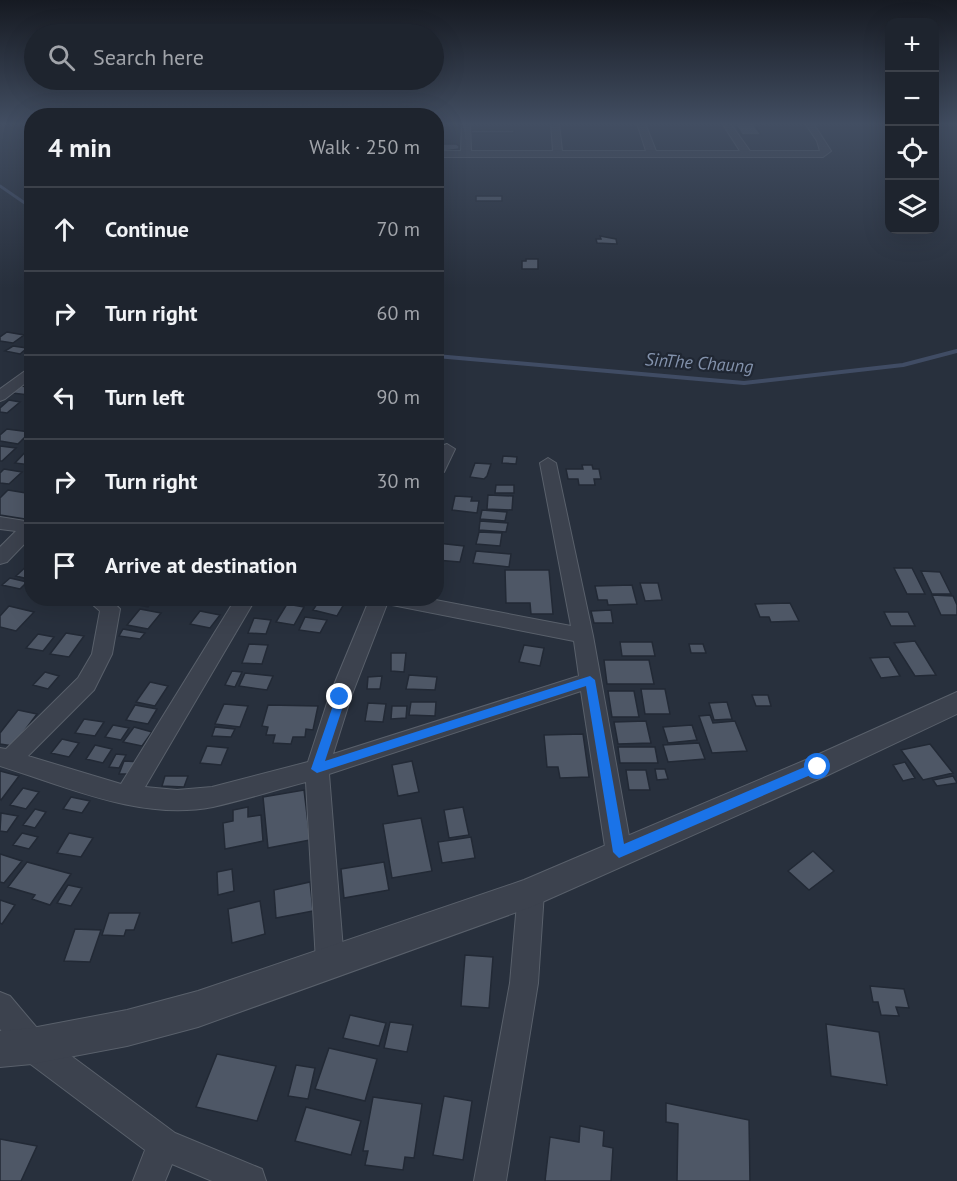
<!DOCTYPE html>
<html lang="en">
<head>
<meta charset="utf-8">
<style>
	:root { --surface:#1e242e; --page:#2b303a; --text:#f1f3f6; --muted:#a1a4aa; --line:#3c414a }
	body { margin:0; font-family:"PT Sans",sans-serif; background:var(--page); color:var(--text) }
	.controls { position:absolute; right:18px; top:18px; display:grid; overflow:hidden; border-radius:12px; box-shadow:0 6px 24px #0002 }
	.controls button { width:54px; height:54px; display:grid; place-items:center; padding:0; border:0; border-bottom:2px solid var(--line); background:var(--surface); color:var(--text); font:30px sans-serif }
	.stop { position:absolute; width:18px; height:18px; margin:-14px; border:4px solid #1a73e8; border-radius:50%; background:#fff }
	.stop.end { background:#1a73e8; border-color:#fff; box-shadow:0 2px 6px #0008 }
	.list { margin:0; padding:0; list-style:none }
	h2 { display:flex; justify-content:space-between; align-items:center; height:78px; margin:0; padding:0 24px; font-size:26px }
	h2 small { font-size:20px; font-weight:400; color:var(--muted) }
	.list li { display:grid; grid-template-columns:39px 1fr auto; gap:18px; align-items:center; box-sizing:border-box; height:84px; padding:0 24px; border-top:2px solid var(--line) }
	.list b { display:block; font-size:22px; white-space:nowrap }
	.list em { font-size:20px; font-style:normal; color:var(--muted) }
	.icon { flex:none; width:33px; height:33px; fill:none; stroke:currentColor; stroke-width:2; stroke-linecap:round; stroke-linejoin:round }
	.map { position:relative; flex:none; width:957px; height:1181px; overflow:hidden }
	.search { position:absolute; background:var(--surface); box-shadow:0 6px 24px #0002; left:24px; top:24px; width:420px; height:66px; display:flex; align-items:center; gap:15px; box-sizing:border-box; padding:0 21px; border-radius:33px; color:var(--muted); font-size:22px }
	.panel { position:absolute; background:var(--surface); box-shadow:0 6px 24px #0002; left:24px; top:108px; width:420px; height:498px; border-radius:24px }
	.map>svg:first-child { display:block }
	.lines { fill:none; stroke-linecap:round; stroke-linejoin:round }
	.stream-far1 { stroke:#404c64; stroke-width:3 }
	.stream { stroke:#404c64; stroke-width:4 }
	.building { fill:#4e5766; stroke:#222935; stroke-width:1.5 }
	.minor-casing { stroke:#59606b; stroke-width:2 }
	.tertiary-casing { stroke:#59606b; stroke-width:2 }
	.minor { fill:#3c424e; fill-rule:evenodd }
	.tertiary { fill:#3c424e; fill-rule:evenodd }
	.route { fill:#1a73e8 }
	.labels { text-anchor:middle; stroke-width:4.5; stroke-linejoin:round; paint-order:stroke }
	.far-water-label { font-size:18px; font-style:italic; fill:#8392ac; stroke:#202733 }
</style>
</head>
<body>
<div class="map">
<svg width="957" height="1181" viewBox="0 0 957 1181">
	<rect width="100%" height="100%" fill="#28303d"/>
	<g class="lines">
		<path class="stream-far1" d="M0,186L32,208"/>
		<path class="stream" d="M436,356L744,383L903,365L957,351"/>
	</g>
	<path class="building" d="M735,123H753L761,135H742Z
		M471,130H514V133H471Z
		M444,144H456L459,146V149L444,151L441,149Z
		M476,196H502V201H476Z
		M600,236L616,239L617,244L597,243L596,239H601Z
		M526,259H538V269H522V261H526Z
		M7,332L24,335L13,343L0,341V337Z
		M13,346L27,348L20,354L5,351Z
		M20,386L32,387V393L29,395L12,393Z
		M9,400L20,402L7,413L0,412V408Z
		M7,429L30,432L18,444L0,441V435Z
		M0,446L16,448L2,461H0Z
		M31,446V465L15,463Z
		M503,456L517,457L516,464L502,463Z
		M475,463L491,464L487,476L484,479L470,477Z
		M582,465H592L593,469H599L601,479H594L595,485H579L578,479H568L566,469H583Z
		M4,469L22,472L9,484L0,483V473Z
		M496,485H514V493H495Z
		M8,490L32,494V512L25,519L0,515V498Z
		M488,495L513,496L512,510L487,509Z
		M455,496L472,497L471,501H479L477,513L452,510Z
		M482,510L507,512L505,521L480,519Z
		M480,521L508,523L506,532L479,530Z
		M479,532L502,533L500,546L476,544Z
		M437,543L464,546L460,562L436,560Z
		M476,551L511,554L509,567L473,563Z
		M32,561V580L16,576Z
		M894,568H912L925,594H907Z
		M505,570H549L553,614H531L530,603H506Z
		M921,571L940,572L951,594H932Z
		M10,578L27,582L20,589L2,585Z
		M640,583H658L662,600L645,601Z
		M632,585L637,604L608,605L607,600H598L595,586Z
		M932,595L953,596L957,605V615H941Z
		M120,598H154L148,607L118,601Z
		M321,598H346L347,599L337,616L313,610Z
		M790,603L799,621L771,622L769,617H760L755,604Z
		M287,604L304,607L294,625L276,622Z
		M9,606L34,612L16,631L0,627V616Z
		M140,609L161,613L148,629L127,625Z
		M611,610L613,623H594L591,611Z
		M200,611L220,615L210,628L190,624Z
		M884,612H908L915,626H891Z
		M305,617L327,620L320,633L299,630Z
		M254,618L271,620L266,634L248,633Z
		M123,629L145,633L140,639L119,636Z
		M66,633L84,636L69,657L50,654Z
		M38,634L54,637L43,651L26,648Z
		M915,641L936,675L915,676L894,643Z
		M620,642H652L655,656H622Z
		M249,644L268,645L262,664L242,663Z
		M689,644H703L706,653H691Z
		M524,645L544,648L540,666L519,662Z
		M391,653H406L404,672L391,671Z
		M889,657L900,676L881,678L870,658Z
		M604,660H649L654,684H607Z
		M232,671L242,672L235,687L225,685Z
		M45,672L59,676L48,689L33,685Z
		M245,673L273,676L267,690L239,686Z
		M409,675L437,677L435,690L406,689Z
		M382,676L380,689H367L368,677Z
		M150,682L168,686L155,706L136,702Z
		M641,689H665L670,714H645Z
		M608,691H634L639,717H612Z
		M752,695H768L771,706H756Z
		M411,702H436L435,716L409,715Z
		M727,702L732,719L714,720L709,703Z
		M368,703L386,704L383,722L365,721Z
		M224,704L248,706L240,727L215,724Z
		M135,705L157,709L148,724L126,720Z
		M268,705L318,706L313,730L306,729L305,737H293L291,744L273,743L275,735H266L268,727L262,726Z
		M392,706H407L406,718L391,719Z
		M18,710L37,714L13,746L0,744V733Z
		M710,715L713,723L735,721L747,751L712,753L699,716Z
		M84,719L104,722L95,736L75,733Z
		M646,721L651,743L618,744L614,722Z
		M113,725L129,728L121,740L105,737Z
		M692,725L697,740L668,743L663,727Z
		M134,727L152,732L142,746L123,742Z
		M215,727L235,729L231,737L212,736Z
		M583,734L589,777L560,778L558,767H547L544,735Z
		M62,739L79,743L69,757L51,753Z
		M699,743L705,759L668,762L663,745Z
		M930,744L953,773L923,780L901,750Z
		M95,745L112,749L103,763L86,759Z
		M207,746L228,748L221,765L200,763Z
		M618,747H655L658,763H620Z
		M116,754L126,755L119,768L109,767Z
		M124,761L142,762L137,774H119Z
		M412,761L419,792L398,796L392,765Z
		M905,762L915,778L903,781L893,765Z
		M655,769H665L668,779L657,780Z
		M626,770H646L650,790H629Z
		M0,771L19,776L1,800L0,799Z
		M165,776H188L184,787L162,786Z
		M953,776L957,783L937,786L933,780Z
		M23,788L39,792L26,809L10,805Z
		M304,790L310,840L268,848L263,797Z
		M71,797L90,801L82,813L63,809Z
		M248,807V817L261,815L263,841L225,849L223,823L233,821V810Z
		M463,807L469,835L449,838L444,810Z
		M35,809L46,812L35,828L23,825Z
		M1,813L18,816L7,832L0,831Z
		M421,818L432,871L392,878L383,824Z
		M22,833L38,837L29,849L13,845Z
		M69,833L93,838L81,857L57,853Z
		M471,837L475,858L442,863L438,842Z
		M813,851L834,871L809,890L788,871Z
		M0,854L22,861L4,883L0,882Z
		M27,862L71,874L50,905L32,899L35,895L8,887Z
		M384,862L389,890L344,898L341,869Z
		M232,869L234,891L218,895L217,872Z
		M310,882L313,911L276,918L274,890Z
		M68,885L82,888L71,906L57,903Z
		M0,900L15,905L2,924L0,923Z
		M260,901L265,934L232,943L228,909Z
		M109,913H140L134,930H126L124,936L102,935Z
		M75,929L101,930L90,962L64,961Z
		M465,955L493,957L489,1008L461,1006Z
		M870,986L904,989L909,1008L896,1007L899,1016L881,1015L878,1002H873Z
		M350,1015L386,1023L379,1046L343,1038Z
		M390,1022L413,1025L407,1052L384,1048Z
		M826,1024L879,1032L887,1085L831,1076Z
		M329,1048L377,1059L365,1101L315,1089Z
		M217,1054L276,1066L257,1121L196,1107Z
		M296,1065L315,1068L308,1099L288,1096Z
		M444,1096L472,1101L463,1160L433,1155Z
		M373,1097L422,1104L414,1158L405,1157L403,1170L365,1165L368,1151H363Z
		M666,1103L749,1120L750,1181H677L678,1124L666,1122Z
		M306,1107L361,1121L351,1155L295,1141Z
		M580,1126L604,1131L603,1146L613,1148L611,1181H545L550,1137L579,1142Z
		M0,1139L37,1146L21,1181H0Z"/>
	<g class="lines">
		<defs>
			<path id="minor" d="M462,123H470L471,151H553L551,123H559L562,151H646L637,123H645L656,151H740L722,123H730L750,151H820L817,141L805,123H813L831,151L823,157H436V151H461Z
				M32,366V378L5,399L0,401V389Z
				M447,444L455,449L444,472L436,477V454L441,446Z
				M548,458L556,463L593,636L632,853L628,861L619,864L610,861L606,853L581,691L329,774L344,962L340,971L330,975L320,971L316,962L306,782C275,790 244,800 213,807C141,821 68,787 0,766V748L6,749L78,678L92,654L100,611L85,598H109L120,609L112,654L94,690L28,756L121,784L236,598H256L145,787L177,790L212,787L308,762L329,697L370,598H425L571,626L540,463ZM387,604L574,641L579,676L333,754L351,697Z
				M0,517L25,521L32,520V536L7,562L0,564V547L16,531L0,529Z
				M531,880L540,884L544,892L538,983L506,1181H474L510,983L518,892L522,884Z
				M0,992L10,996L43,1035L175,1133L262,1169L266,1181H212L172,1164L165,1181H133L145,1150L21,1057L0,1029Z"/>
			<path id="tertiary" d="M957,692V714L828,775L531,907L198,1027L127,1046L32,1064L0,1067V1031L32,1028L127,1010L198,991L524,880L808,759Z"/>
		</defs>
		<use href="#minor" class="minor-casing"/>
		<use href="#tertiary" class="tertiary-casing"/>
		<use href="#minor" class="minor"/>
		<use href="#tertiary" class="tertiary"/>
	</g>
	<linearGradient id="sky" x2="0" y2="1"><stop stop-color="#161a22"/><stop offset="0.43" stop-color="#424e62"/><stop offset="1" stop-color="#424e62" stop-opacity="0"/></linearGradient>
	<rect width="957" height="288" fill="url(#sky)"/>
	<path class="route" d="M590,676L595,680L624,844L814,763L818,762L824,767L822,770L619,858L613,852L586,686L317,773L311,769L337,694H344L346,697L325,761Z"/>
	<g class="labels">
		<g class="far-water-label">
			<text transform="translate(699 363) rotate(4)" y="6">SinThe Chaung</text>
		</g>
	</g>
</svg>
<div class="controls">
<button>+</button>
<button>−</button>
<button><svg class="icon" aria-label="locate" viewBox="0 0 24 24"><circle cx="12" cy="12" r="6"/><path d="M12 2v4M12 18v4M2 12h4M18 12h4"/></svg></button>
<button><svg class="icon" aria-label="layers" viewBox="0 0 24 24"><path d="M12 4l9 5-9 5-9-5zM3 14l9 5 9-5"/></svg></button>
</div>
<div class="stop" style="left:818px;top:767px"></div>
<div class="stop end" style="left:340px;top:697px"></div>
<div class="search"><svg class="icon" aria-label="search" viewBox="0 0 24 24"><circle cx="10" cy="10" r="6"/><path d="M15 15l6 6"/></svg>Search here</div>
<section class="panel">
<h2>4 min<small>Walk · 250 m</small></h2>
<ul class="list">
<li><svg class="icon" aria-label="ahead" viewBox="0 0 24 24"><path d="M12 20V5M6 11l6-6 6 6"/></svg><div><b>Continue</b></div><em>70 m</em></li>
<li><svg class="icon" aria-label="right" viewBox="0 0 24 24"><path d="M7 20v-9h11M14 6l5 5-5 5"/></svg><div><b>Turn right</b></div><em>60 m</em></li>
<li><svg class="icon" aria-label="left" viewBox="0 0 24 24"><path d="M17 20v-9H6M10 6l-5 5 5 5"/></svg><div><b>Turn left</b></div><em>90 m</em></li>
<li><svg class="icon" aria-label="right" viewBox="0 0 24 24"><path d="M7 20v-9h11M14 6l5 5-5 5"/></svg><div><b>Turn right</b></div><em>30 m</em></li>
<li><svg class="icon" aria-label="arrive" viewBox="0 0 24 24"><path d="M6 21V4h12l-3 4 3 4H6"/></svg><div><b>Arrive at destination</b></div></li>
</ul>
</section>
</div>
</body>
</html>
